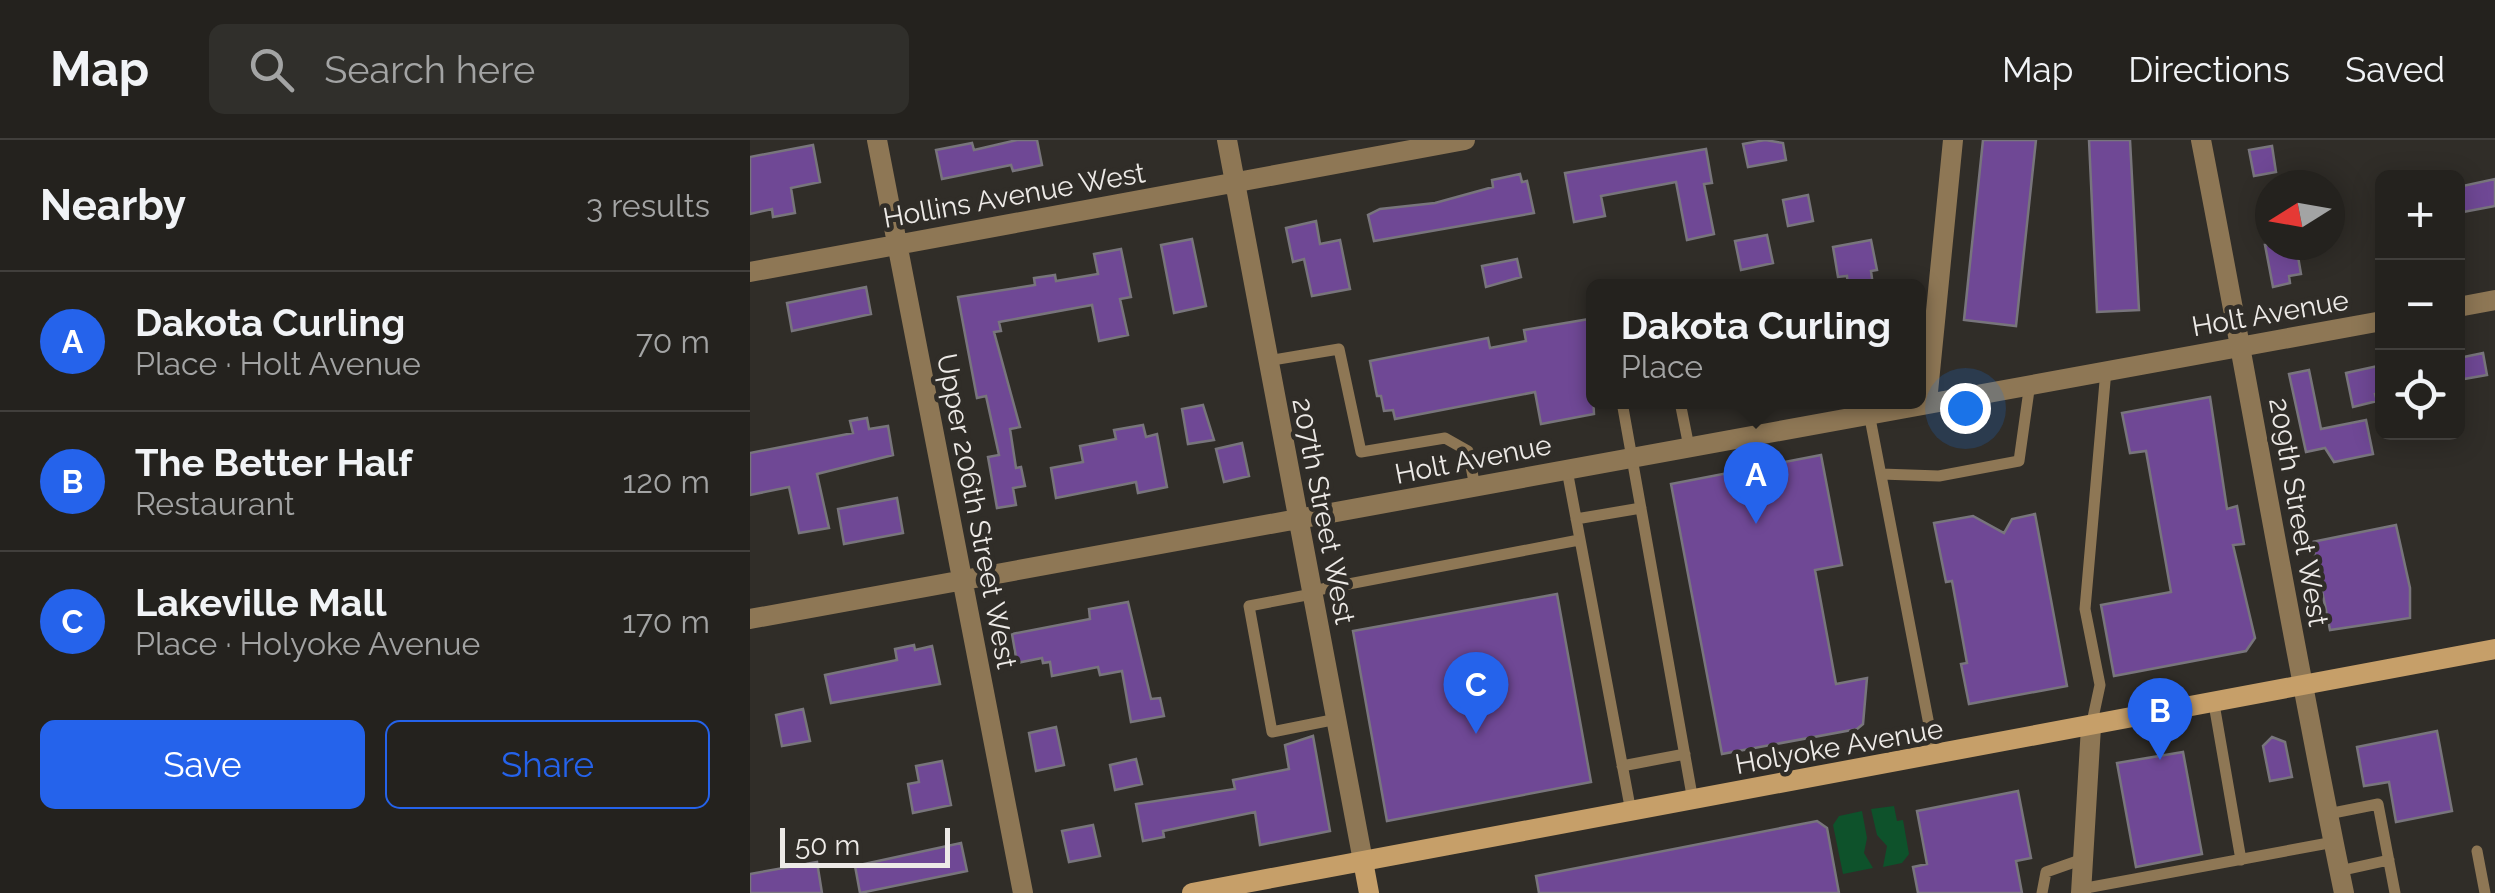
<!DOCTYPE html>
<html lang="en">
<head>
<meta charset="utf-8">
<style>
	:root { --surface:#24221e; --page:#302f2b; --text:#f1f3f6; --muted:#a3a4a4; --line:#413f3c; --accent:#2563eb }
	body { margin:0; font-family:Raleway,sans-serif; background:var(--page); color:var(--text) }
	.controls { position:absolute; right:30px; top:30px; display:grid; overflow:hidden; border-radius:15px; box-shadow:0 5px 25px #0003 }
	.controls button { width:90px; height:90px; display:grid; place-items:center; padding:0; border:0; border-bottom:2px solid var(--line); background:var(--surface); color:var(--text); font:50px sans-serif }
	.compass { position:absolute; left:1505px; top:30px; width:90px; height:90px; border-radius:50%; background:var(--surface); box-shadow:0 5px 25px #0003; rotate:259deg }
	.scale { position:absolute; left:30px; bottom:25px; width:170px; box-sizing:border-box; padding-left:10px; border:5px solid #edeae7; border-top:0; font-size:28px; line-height:35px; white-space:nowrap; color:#edeae7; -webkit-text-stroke:8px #302d28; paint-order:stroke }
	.you { position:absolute; left:1215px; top:268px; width:35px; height:35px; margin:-25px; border:8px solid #fff; border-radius:50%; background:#1a73e8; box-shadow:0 0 0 15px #1a73e833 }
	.badge { display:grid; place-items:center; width:65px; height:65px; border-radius:50%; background:var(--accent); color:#fff; font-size:32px; font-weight:700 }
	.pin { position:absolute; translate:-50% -82px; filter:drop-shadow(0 2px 5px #0008) }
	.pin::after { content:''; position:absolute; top:52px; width:35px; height:30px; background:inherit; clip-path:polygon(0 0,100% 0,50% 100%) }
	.popup { position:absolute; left:836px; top:139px; width:340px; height:130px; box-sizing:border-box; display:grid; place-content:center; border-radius:15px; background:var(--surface); filter:drop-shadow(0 2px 8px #0005); font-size:32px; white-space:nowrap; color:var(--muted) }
	.popup b { font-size:38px; color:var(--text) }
	.popup::after { content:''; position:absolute; left:50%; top:100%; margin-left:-20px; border:20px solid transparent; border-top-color:var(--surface) }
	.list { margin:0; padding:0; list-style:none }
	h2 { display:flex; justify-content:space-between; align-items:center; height:130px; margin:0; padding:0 40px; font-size:42px }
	h2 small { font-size:32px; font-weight:400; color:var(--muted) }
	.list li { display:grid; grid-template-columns:65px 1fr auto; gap:30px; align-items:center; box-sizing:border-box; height:140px; padding:0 40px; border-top:2px solid var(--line) }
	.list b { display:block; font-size:38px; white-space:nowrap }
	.list p { margin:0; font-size:32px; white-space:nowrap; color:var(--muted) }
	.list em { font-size:32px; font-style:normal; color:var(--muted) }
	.actions { display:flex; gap:20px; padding:30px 40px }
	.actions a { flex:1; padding:22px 0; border:2px solid var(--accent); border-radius:15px; text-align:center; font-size:35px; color:var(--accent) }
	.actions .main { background:var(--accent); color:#fff }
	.icon { flex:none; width:55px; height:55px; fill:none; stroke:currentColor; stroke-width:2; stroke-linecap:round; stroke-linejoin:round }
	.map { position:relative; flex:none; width:1745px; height:753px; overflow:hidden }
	header { display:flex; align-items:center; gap:60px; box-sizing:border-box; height:140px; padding:0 50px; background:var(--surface); border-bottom:2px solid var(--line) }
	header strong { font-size:48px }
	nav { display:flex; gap:55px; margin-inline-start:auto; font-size:35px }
	.search { width:700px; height:90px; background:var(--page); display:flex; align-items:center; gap:25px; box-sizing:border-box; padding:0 35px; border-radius:15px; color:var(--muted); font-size:38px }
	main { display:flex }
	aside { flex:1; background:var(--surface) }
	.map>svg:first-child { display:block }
	.green { fill:#0e522b }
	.building { fill:#6f4895; stroke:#78757c; stroke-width:2.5 }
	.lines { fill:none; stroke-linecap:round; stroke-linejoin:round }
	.lane { stroke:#8e7755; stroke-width:11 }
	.street { stroke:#8e7755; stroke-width:20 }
	.secondary { stroke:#c69f69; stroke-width:20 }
	.labels { text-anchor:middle; stroke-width:9; stroke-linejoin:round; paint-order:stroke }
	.street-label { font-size:28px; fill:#edeae7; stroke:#302d28 }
</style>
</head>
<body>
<header>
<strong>Map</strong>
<div class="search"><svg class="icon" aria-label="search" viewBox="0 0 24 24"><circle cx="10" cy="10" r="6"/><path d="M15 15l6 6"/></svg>Search here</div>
<nav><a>Map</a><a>Directions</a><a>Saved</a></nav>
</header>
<main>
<aside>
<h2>Nearby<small>3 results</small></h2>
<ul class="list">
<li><span class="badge">A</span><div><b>Dakota Curling</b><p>Place · Holt Avenue</p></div><em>70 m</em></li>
<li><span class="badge">B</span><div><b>The Better Half</b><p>Restaurant</p></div><em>120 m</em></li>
<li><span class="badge">C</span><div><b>Lakeville Mall</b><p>Place · Holyoke Avenue</p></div><em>170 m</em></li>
</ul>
<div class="actions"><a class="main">Save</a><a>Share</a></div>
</aside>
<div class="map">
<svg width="1745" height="753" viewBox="0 0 1745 753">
	<rect width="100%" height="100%" fill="#302d28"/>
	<path class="green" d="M1144,666L1147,681L1153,680L1159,714L1152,723L1133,727L1137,706L1127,695L1121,669Z
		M1112,671L1117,698L1114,713L1123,728L1093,734L1083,685L1089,676Z"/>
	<path class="building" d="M267,0H287L292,25L263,31L261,25L192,39L186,10L222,3L224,10Z
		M1015,0L1033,3L1036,20L998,27L993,4Z
		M1233,0H1286L1266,186L1214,180Z
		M1339,0H1380L1389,170L1347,172Z
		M63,5L70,42L41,48L45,73L23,77L22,69L0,74V17Z
		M1522,6L1526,32L1504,36L1499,10Z
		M956,9L962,43L954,44L964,94L937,100L926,42L851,56L855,76L824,82L815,33Z
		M770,34L772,42L777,41L784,73L624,101L618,75L630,69L685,63L743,47L742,40Z
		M1745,39V66L1708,73V47Z
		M1058,55L1063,81L1038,86L1033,60Z
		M566,81L570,104L590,100L600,149L562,156L554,119L543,122L536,88Z
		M1017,95L1023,123L991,130L985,101Z
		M442,99L456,166L424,173L411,105Z
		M1121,100L1127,130L1121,131L1123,146H1098L1097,136L1088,137L1083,107Z
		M1515,105H1546L1551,134L1539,136L1540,143L1523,147Z
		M371,109L381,157L370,159L378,195L349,201L342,165L249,182L251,191L244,192L270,287L260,289L266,328L271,327L275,346L263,348L266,365L247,368L238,317L249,315L236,256L227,258L208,157L285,145L284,138L305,135L306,141L348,134L344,114Z
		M767,119L771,137L736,147L732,126Z
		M116,147L121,174L42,191L37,163Z
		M839,179L844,274L791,284L785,252L645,279L643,270L634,271L631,256H627L620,221L738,198L740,208L776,201L774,190Z
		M1733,213L1737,235L1714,239L1709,218Z
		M1632,225V253L1625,254L1627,261L1603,267L1596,233Z
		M1559,230L1571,289L1616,280L1623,314L1584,322L1575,308L1556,312L1539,234Z
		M1460,257L1477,369L1487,366L1494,404L1483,405L1505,498L1496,511L1364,536L1351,465L1421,452L1396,311L1380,313L1372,273Z
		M453,265L464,300L438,304L432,269Z
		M117,278L119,289L138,286L143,315L67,334L79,388L49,393L39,347L0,355V313L103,293L100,281Z
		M393,285L396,297L407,294L417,347L388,353L386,342L306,358L301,328L333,322L330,306L366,299L364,290Z
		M492,303L499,336L474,342L466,309Z
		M1071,315L1092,425L1065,430L1086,544L1117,538L1113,584L1107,589L972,614L921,344Z
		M147,358L153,393L94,404L88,369Z
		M1285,374L1317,546L1219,564L1211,524L1217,523L1202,441L1196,442L1184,383L1223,376L1254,393L1262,379Z
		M1646,385L1660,448V478L1580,490L1562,402Z
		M807,454L841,642L637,681L603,491Z
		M378,462L401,559L410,558L414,576L381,582L372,531L350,535L348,527L302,536L300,522L293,523L292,518L267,523L262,494L340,479L339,469Z
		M164,505L165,510L182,506L190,544L81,563L75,535L147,520L145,509Z
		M53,569L60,601L32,606L26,575Z
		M306,587L314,625L286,631L279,593Z
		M1687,591L1702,671L1646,682L1639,642L1614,646L1607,607Z
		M563,596L580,691L510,705L505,672L413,691L414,697L393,701L386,664L485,649L483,640L539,629L535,605Z
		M1522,597L1535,602L1542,637L1520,641L1513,606Z
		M1433,612L1452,714L1386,727L1367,623Z
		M386,619L392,644L365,650L360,625Z
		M192,621L201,665L163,673L158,644L169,642L166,626Z
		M1268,651L1281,718L1266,721L1272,753H1168L1163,727L1177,724L1167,671Z
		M1067,681L1077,688L1089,753H789L786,736Z
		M343,685L350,716L319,722L312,691Z
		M211,703L217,731L110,753L105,726Z
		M67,722L72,753H0V734Z"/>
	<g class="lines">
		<path class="lane" d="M517,221L589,209L611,312L695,298L718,311L725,347
			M872,262L943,661
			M930,262L939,307
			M1119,273L1185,616
			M817,330L881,672
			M1131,334L1189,336L1269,321L1280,243
			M826,379L891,368
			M562,451L829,400
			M562,454L499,466L522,592L587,579
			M1464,564L1491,720
			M1341,587L1350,545L1335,469L1356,230
			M872,626L935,614
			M1578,674L1628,664L1645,753
			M1727,711L1735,753
			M1589,731L1639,720
			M1331,749L1584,702
			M1292,753L1296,732L1333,719"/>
		<path class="street" d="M127,0L273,753
			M477,0L613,721
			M1451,0C1500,251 1542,503 1594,753
			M0,132L715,0
			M1708,167L1745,160
			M1177,262L1203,0
			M0,479L1632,181
			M1331,753L1341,587"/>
		<path class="secondary" d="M613,721L619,753
			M442,753L1745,509"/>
	</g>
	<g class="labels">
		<g class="street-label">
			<text transform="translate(264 55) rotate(-10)" y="10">Hollins Avenue West</text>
			<text transform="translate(1520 173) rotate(-10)" y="10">Holt Avenue</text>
			<text transform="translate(723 319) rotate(-11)" y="10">Holt Avenue</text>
			<text transform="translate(227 371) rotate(79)" y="10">Upper 206th Street West</text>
			<text transform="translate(574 371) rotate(79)" y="10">207th Street West</text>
			<text transform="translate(1549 372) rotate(80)" y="10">209th Street West</text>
			<text transform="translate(1089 606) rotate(-10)" y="10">Holyoke Avenue</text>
		</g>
	</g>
</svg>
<div class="controls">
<button>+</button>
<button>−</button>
<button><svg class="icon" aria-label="locate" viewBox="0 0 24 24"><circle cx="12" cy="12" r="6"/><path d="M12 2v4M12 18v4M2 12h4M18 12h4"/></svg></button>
</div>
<svg class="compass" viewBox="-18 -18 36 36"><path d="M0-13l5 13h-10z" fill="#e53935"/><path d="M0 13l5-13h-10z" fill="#a3a4a4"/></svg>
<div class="scale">50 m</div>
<div class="you"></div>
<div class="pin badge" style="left:1006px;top:384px">A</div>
<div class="popup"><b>Dakota Curling</b>Place</div>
<div class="pin badge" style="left:1410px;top:620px">B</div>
<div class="pin badge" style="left:726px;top:594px">C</div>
</div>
</main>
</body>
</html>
